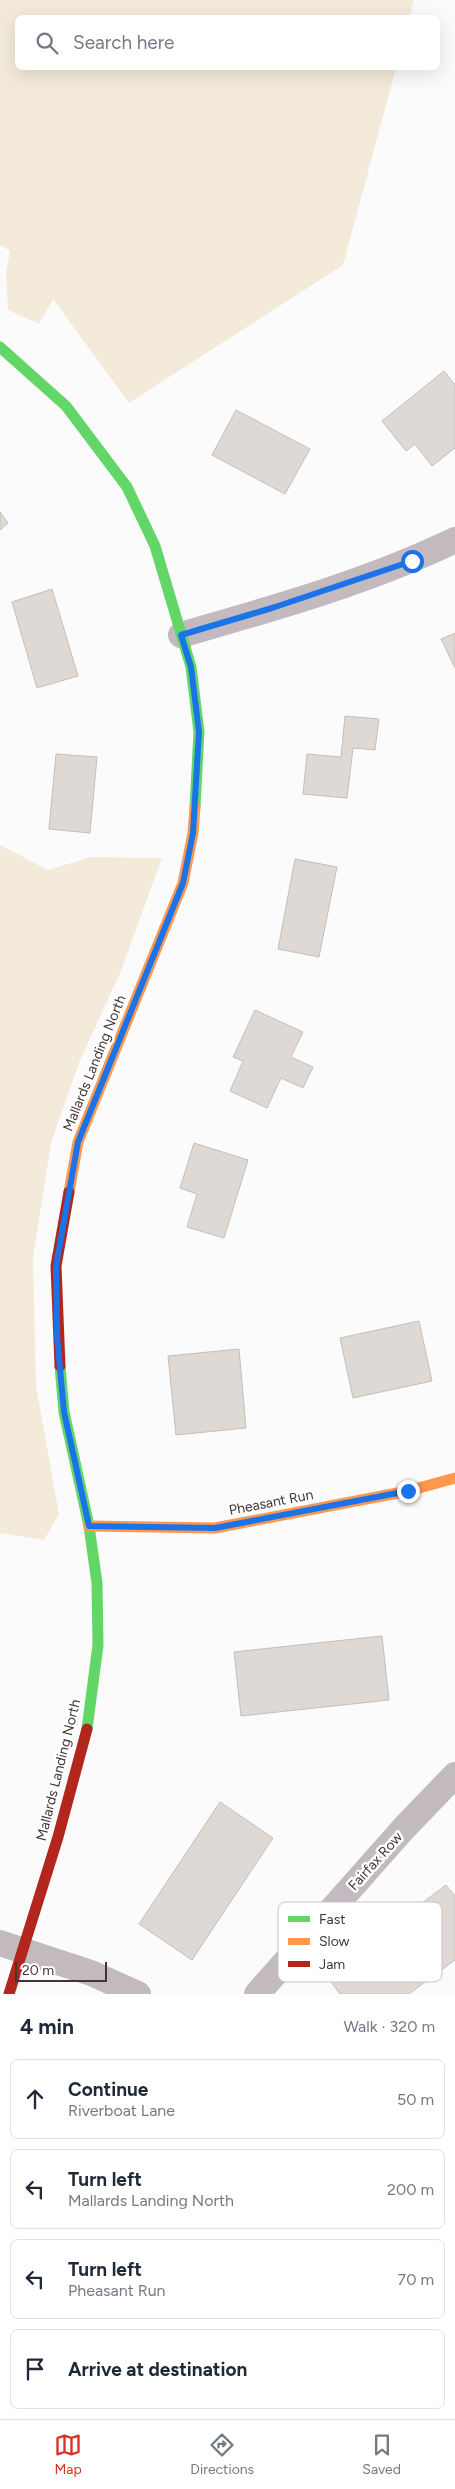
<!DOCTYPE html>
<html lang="en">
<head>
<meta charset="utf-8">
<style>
	:root { --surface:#fff; --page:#f6f6f7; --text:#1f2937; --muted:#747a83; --line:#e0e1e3; --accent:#d93025 }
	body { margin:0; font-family:Figtree,sans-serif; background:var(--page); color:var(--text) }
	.scale { position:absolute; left:15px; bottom:12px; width:92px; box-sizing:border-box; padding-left:5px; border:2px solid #433435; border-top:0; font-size:14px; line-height:18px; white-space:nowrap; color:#433435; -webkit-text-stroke:4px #fff; paint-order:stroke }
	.stop { position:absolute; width:15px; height:15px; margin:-11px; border:4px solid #1a73e8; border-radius:50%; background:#fff }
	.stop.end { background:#1a73e8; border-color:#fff; box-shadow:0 1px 5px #0008 }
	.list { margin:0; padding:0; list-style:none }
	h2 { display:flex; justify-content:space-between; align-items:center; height:65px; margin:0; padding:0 20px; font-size:21px }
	h2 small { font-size:16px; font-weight:400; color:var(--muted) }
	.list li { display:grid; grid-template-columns:32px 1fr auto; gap:15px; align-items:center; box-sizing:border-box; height:80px; margin:0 10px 10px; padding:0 10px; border:1px solid var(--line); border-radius:8px }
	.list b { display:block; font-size:19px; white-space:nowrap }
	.list p { margin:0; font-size:16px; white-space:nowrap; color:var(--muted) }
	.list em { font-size:16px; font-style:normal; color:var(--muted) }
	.icon { flex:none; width:28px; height:28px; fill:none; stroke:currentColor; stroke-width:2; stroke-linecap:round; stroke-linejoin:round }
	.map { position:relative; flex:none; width:455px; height:1994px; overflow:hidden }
	.search { position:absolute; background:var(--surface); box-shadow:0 5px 20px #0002; left:15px; right:15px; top:15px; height:55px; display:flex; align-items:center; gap:12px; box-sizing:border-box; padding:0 18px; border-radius:8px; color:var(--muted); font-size:19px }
	.sheet { height:425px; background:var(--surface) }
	nav { display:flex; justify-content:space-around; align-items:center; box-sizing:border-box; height:70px; border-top:1px solid var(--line); background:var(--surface); font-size:14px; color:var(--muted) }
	nav a { display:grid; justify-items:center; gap:2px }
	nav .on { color:var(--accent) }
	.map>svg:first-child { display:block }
	.green { fill:#f3eada }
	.building { fill:#ded9d5; stroke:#c5bfbb }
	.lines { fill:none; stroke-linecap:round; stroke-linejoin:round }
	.street { stroke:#c2babe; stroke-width:26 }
	.fast { stroke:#63d668; stroke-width:11 }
	.slow { stroke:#ff974d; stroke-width:11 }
	.jam { stroke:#b3261e; stroke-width:11 }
	.route { stroke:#1a73e8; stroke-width:6 }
	.labels { text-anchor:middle; stroke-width:5; stroke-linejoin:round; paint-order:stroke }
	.street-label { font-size:14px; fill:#433435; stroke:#fff }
	.key { fill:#fff; stroke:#c7c2c2; stroke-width:1 }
	.key-label { font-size:14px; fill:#433435 }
</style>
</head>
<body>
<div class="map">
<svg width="455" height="1994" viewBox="0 0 455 1994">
	<rect width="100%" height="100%" fill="#fafbfa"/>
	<path class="green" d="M0,0H414L409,18H18V68H396L343,265L129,403L53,299L39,324L8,310L6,273L10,251L0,245Z
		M0,845L48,870L91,857L162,858L121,971L80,1060L51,1143L33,1258L36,1386L59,1514L44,1540L0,1533Z"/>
	<path class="building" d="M444,371L455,385V448L432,466L415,444L406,451L382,421Z
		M236,410L310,449L285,494L212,455Z
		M0,512L8,523L0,530Z
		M52,589L78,676L37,688L12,602Z
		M455,633V668L441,639Z
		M345,716L379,719L375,750L353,748L347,798L303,794L307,754L341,757Z
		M56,754L97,757L90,833L49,829Z
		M295,859L337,867L319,957L278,949Z
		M255,1010L303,1032L291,1057L313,1067L303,1088L281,1078L267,1108L230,1091L243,1061L233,1057Z
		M194,1143L248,1160L224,1238L187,1227L197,1194L180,1188Z
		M419,1321L432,1381L353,1398L340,1338Z
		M239,1349L246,1428L176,1435L168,1356Z
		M382,1636L389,1700L241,1716L234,1652Z
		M220,1802L273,1838L192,1960L139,1924Z
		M446,1885L455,1896V1960L409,1994H340L326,1975Z"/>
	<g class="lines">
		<path class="street" d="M181,635C274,608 368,582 455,540
			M0,1943L91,1973L138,1994
			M257,1994L404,1828L455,1775"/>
		<path class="fast" d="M0,347L66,406L127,487L155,546L191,667L199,732L195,807
			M60,1366L64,1412L89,1526L97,1583L98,1645L87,1729"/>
		<path class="slow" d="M69,1192L78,1142L183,883L193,833L195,807
			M89,1526L215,1528L408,1491L455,1478"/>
		<path class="jam" d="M60,1366L56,1266L69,1192
			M9,1994L58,1837L87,1729"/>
	</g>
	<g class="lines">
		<path class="route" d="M408,1491L215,1528L89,1526L64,1412L57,1336L56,1266L78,1142L183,883L193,833L199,732L191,667L181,635L272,608L412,561"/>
	</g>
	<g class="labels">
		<g class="street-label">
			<text transform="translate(94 1063) rotate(-68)" y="5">Mallards Landing North</text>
			<text transform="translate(271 1502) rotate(-11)" y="5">Pheasant Run</text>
			<text transform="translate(58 1770) rotate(-76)" y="5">Mallards Landing North</text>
			<text transform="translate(375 1861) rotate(-48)" y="5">Fairfax Row</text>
		</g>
	</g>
	<rect x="278" y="1902" width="164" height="80" rx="8" class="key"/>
	<rect x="288" y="1916" width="22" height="6" fill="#63d668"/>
	<rect x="288" y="1938" width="22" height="7" fill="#ff974d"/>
	<rect x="288" y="1961" width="22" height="6" fill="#b3261e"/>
	<g class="key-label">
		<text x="319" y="1924">Fast</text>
		<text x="319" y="1946">Slow</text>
		<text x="319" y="1969">Jam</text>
	</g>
</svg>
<div class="scale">20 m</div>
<div class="stop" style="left:412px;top:561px"></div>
<div class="stop end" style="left:408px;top:1491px"></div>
<div class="search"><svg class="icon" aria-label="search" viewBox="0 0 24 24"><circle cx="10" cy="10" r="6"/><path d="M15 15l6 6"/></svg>Search here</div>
</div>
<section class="sheet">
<h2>4 min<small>Walk · 320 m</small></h2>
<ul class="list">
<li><svg class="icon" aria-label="ahead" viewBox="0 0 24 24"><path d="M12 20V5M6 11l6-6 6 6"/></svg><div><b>Continue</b><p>Riverboat Lane</p></div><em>50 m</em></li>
<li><svg class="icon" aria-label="left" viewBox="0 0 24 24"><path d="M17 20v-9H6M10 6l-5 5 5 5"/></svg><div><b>Turn left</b><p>Mallards Landing North</p></div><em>200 m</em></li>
<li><svg class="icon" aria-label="left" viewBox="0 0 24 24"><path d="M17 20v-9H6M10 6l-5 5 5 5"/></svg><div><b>Turn left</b><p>Pheasant Run</p></div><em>70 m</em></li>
<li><svg class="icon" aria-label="arrive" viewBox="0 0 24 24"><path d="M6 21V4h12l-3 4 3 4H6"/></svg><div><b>Arrive at destination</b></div></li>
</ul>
</section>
<nav>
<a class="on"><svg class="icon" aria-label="map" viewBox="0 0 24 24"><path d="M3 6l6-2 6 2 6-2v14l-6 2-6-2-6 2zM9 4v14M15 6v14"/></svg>Map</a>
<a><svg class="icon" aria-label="directions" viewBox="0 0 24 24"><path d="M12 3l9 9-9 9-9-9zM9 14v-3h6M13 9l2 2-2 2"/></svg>Directions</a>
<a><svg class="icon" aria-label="saved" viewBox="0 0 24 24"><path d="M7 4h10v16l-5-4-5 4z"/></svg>Saved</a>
</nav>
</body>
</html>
